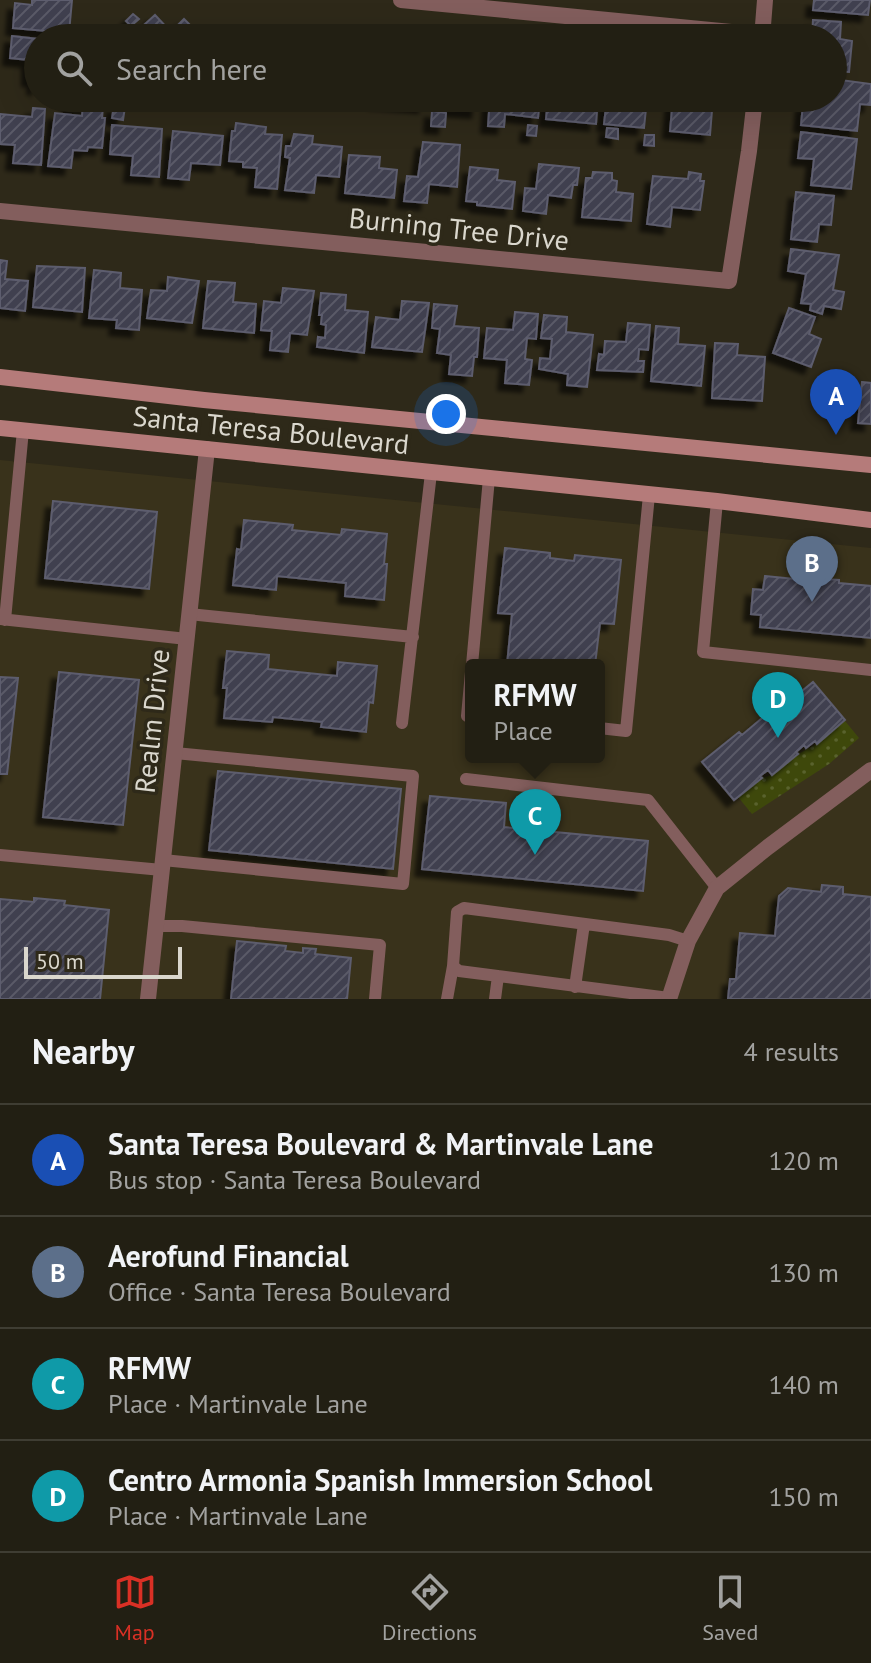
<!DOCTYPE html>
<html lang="en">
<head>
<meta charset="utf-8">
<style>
	:root { --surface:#221f13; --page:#2e2c21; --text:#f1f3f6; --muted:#a2a2a0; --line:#3f3d33; --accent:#d93025 }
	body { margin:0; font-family:"PT Sans",sans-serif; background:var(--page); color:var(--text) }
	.scale { position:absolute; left:24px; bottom:20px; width:158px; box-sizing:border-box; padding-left:8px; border:4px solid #dad7cd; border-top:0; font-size:22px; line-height:28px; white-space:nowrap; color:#dad7cd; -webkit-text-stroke:6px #2e2919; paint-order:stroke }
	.you { position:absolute; left:446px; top:414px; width:28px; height:28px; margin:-20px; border:6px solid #fff; border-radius:50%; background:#1a73e8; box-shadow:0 0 0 12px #1a73e833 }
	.badge { display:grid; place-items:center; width:52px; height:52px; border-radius:50%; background:var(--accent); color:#fff; font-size:26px; font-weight:700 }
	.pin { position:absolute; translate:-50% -66px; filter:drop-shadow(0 2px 4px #0008) }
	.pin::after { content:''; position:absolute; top:42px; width:28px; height:24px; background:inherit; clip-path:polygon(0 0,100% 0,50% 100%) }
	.popup { position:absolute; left:465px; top:659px; width:140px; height:104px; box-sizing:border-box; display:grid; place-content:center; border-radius:8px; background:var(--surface); filter:drop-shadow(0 2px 6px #0005); font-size:26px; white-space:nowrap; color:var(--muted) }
	.popup b { font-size:30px; color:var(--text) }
	.popup::after { content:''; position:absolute; left:50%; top:100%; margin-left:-16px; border:16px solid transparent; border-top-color:var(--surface) }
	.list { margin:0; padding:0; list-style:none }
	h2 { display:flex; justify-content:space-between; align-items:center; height:104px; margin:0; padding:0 32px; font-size:34px }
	h2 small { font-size:26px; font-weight:400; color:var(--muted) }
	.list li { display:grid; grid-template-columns:52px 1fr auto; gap:24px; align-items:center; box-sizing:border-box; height:112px; padding:0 32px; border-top:2px solid var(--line) }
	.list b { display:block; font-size:30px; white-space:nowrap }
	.list p { margin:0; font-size:26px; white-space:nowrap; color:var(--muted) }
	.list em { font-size:26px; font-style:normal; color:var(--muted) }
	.icon { flex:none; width:44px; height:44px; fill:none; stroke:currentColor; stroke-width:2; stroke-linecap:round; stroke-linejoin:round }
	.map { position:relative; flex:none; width:871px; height:999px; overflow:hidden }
	.search { position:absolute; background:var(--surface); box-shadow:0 8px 32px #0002; left:24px; right:24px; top:24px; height:88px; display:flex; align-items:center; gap:20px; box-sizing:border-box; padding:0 28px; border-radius:44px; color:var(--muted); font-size:30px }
	.sheet { height:552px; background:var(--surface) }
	nav { display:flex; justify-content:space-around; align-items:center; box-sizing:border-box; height:112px; border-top:2px solid var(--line); background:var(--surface); font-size:22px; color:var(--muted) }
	nav a { display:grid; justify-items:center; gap:4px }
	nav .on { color:var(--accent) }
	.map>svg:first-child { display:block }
	.built { fill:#39321b; fill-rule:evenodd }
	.green { fill:url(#green-dots) }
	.building { fill:url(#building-hatch); stroke:#5d5d6e; stroke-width:2; filter:url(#shadow) }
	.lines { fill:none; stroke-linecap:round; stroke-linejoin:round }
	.service { stroke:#835e5d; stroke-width:12 }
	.minor { stroke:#835e5d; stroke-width:16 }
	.secondary { stroke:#b57b7a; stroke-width:16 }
	.labels { text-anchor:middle; stroke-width:7; stroke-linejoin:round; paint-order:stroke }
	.street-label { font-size:28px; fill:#dad7cd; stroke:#2e2919 }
</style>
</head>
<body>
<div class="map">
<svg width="871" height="999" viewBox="0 0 871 999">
	<defs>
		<pattern id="green-dots" width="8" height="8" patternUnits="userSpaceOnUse" patternTransform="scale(2)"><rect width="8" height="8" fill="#3e480b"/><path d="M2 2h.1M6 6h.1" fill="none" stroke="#59622d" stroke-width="1.8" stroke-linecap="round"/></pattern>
		<pattern id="building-hatch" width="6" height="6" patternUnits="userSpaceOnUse" patternTransform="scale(2)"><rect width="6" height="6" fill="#3f3f4f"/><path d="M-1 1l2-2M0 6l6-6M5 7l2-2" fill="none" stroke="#5a5a67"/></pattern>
		<filter id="shadow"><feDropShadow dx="-7" dy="7" stdDeviation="2" flood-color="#0009"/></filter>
	</defs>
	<rect width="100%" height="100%" fill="#2e2919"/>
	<path class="built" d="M0,460L871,548V999H0ZM471,665H599V757H471Z"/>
	<path class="green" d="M845,721L859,738L829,764L752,814L738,797L762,778L772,775L798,754L817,744Z"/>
	<path class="building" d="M32,0H72L69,33L13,28L15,3L32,5Z
		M814,0H870L868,15L813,10Z
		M133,14L139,19L131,26L126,21Z
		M155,15L171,32L184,19L201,36L199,38H136L133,35Z
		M813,20L841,22L840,39L852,41L849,72L833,71V38H812Z
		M12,36L38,39V88L34,87L35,80L29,79V60L10,58Z
		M833,79L871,84L870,105L860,104L857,131L801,125L803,104L819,105L820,98H833Z
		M70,98L81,99L79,110L69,109Z
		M375,98H425V106L375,102Z
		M452,98H479L478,111L451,109Z
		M490,98H540L538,118L505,114L504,127L488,126Z
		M548,98H598L596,124L546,119Z
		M607,98H653V100L647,99L644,128L604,124Z
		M673,98H713L710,135L670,131Z
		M83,105L103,107L102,118H105L102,148L88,147L87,151L73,150L71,168L48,166L55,113L82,116Z
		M114,106L125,107L123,120L112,118Z
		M33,108L45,109L41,165L13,163L15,145L0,144V114L32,117Z
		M432,111L446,113L445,127L431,126Z
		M236,123L266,127L265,134L282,135L277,189L255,187L257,168L243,167V162L229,161L232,131H235Z
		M112,125L162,129L159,177L131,175L133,156L110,154Z
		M528,125L537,126L536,136L527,135Z
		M607,128L618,129V139L606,137Z
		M173,131L223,136L220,165L191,163L189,180L168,178Z
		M801,132L857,139L851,189L811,185L814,159L798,158Z
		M294,134L313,136L312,144L342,147L339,177L316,175L314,193L285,190L290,158L285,157L286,146H291Z
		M645,135H654V146L644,145Z
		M423,142L460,145L457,187L429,184L427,203L404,201L407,176L418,177Z
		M349,155L380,157L379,168L397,170L394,198L345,193Z
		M539,164L579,168L577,185H573L571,198L548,195L546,214L523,211L525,188L536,189Z
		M470,167L498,170L497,180L515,182L512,209L477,205V202L466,201Z
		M593,172L612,173V180L617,181L616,192L633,194L631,221L582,217L586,178H592Z
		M689,172L701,174L700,181H704L700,210L672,207L670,227L647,224L653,176L688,179Z
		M796,192L834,196L831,225L819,224L817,242L791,239Z
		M791,249L839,255L833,290L844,292L841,309L824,306L822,314L810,310L811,304L801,303L806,274L788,271Z
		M0,260L7,261L5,279L28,281L25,311L0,308Z
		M37,266L85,268L82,312L33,307Z
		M94,270L121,273L120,288L142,290L139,330L116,328L117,320L89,318Z
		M168,277L199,281L192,323L147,318L151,290L167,291Z
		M208,281L235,283L233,302L256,304L254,333L203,328Z
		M283,288L314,291L307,335L290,333L288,352L270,350L272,331L261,330L264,301L281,303Z
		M321,293L346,295L345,310L368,312L364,353L317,347L318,337L325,338L326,325L321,324L322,315H319Z
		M402,301L429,303L422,352L372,347L376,317L400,320Z
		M434,304L457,306L454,326L479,328L477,357H474L472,376L449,374L451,355L437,353L440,329L432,328Z
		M789,308L815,317L809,334L821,339L811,367L773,353Z
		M515,312L538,314L536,339L527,338L525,359L532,360L529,385L505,383L507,360L484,358L487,328L513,330Z
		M544,315L567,317L566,332L593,335L587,387L567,385L568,374L539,369L540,358L550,359L552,339L541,338Z
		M628,323L650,325L648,350L639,349L638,361H644L643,372L597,370L599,354L604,355L605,341L626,342Z
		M656,326L679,328L678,344L705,346L701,386L651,381Z
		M715,343L738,344L737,355L765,357L762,401L712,398Z
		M862,382L871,383V424L858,423Z
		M53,501L157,512L149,589L45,578Z
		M244,520L293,525L292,530L341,535L342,529L387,534L384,564H387L384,600L345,596L346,583L277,576L276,590L233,585L237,549L241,550Z
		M505,548L550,553V558L574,561L575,555L621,560L614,624L600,623L595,665H507L512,614L498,613Z
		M765,576L825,582V579L839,580V583L871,586V638L760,627L761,615L751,614L753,589L763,590Z
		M227,651L269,655L268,669L337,676L338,662L377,666L373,703L369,702L366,732L321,727L322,722L273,717L272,722L224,718L227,688H223Z
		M59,672L139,680L123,825L43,817Z
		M0,677L18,678L7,774H0Z
		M813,682L845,720L817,744L815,741L806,748L804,745L796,752L798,754L772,775L768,770L760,776L762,778L734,800L702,762L739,732L742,735L767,714L769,717L777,710L779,714L788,706L786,704Z
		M218,771L401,789L393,869L209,850Z
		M430,796L506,803L504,827L648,841L643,891L422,869Z
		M822,885L843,887V894L871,897V999H728L730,979H736L740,933L775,936L779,896L788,888L821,892Z
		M34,898L65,901L64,905L109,910L100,999H0V899L34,902Z
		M237,941L286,946L285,951L303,953V948L316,949L315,954L351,958L347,999H231Z"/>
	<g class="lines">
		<path class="service" d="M717,501L703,652L871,670
			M189,614L413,637
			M0,619L187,639
			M5,620L23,430
			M472,665L489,478
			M471,672L467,716H471
			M402,723L431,473
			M599,728L626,731L649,495
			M466,779L648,800L717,888
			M0,855L162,870
			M163,860L403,884L413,776L175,753
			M156,926H182L380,945L375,999
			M575,987L584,924
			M669,998L459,971L453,966L457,912L464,908L669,935L688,941
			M447,999L453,966
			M495,999L498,976"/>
		<path class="minor" d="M401,0L762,35
			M762,38L765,0
			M0,211L729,281L749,151L755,98
			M148,999L207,449
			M669,999L688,941L717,888L768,847L871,770"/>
		<path class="secondary" d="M0,377L204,400L871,465
			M0,428L717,501L871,520"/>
	</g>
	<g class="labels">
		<g class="street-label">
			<text transform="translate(459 229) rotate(6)" y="10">Burning Tree Drive</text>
			<text transform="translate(271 430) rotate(6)" y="10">Santa Teresa Boulevard</text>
			<text transform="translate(152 721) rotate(-84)" y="10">Realm Drive</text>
		</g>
	</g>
</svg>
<div class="scale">50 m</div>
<div class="you"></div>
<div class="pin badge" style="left:836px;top:435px;background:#1a4fb4">A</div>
<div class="pin badge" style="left:812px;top:602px;background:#5c6f8a">B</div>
<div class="pin badge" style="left:535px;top:855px;background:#0f9aa8">C</div>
<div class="popup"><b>RFMW</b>Place</div>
<div class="pin badge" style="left:778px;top:738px;background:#0f9aa8">D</div>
<div class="search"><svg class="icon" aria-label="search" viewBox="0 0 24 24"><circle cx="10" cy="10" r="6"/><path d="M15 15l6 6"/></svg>Search here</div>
</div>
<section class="sheet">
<h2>Nearby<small>4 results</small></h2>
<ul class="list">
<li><span class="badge" style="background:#1a4fb4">A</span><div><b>Santa Teresa Boulevard &amp; Martinvale Lane</b><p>Bus stop · Santa Teresa Boulevard</p></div><em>120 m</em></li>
<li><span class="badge" style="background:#5c6f8a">B</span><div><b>Aerofund Financial</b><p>Office · Santa Teresa Boulevard</p></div><em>130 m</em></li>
<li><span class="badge" style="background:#0f9aa8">C</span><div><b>RFMW</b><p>Place · Martinvale Lane</p></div><em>140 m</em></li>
<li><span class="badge" style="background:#0f9aa8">D</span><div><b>Centro Armonia Spanish Immersion School</b><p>Place · Martinvale Lane</p></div><em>150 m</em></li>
</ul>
</section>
<nav>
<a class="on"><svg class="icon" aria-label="map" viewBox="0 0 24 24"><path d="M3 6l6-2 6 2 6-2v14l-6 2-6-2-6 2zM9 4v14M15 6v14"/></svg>Map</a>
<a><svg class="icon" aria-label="directions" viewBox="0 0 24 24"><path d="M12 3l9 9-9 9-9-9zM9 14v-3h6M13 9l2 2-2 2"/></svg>Directions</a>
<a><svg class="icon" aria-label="saved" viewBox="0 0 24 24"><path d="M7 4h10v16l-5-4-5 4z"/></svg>Saved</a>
</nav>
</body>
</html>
